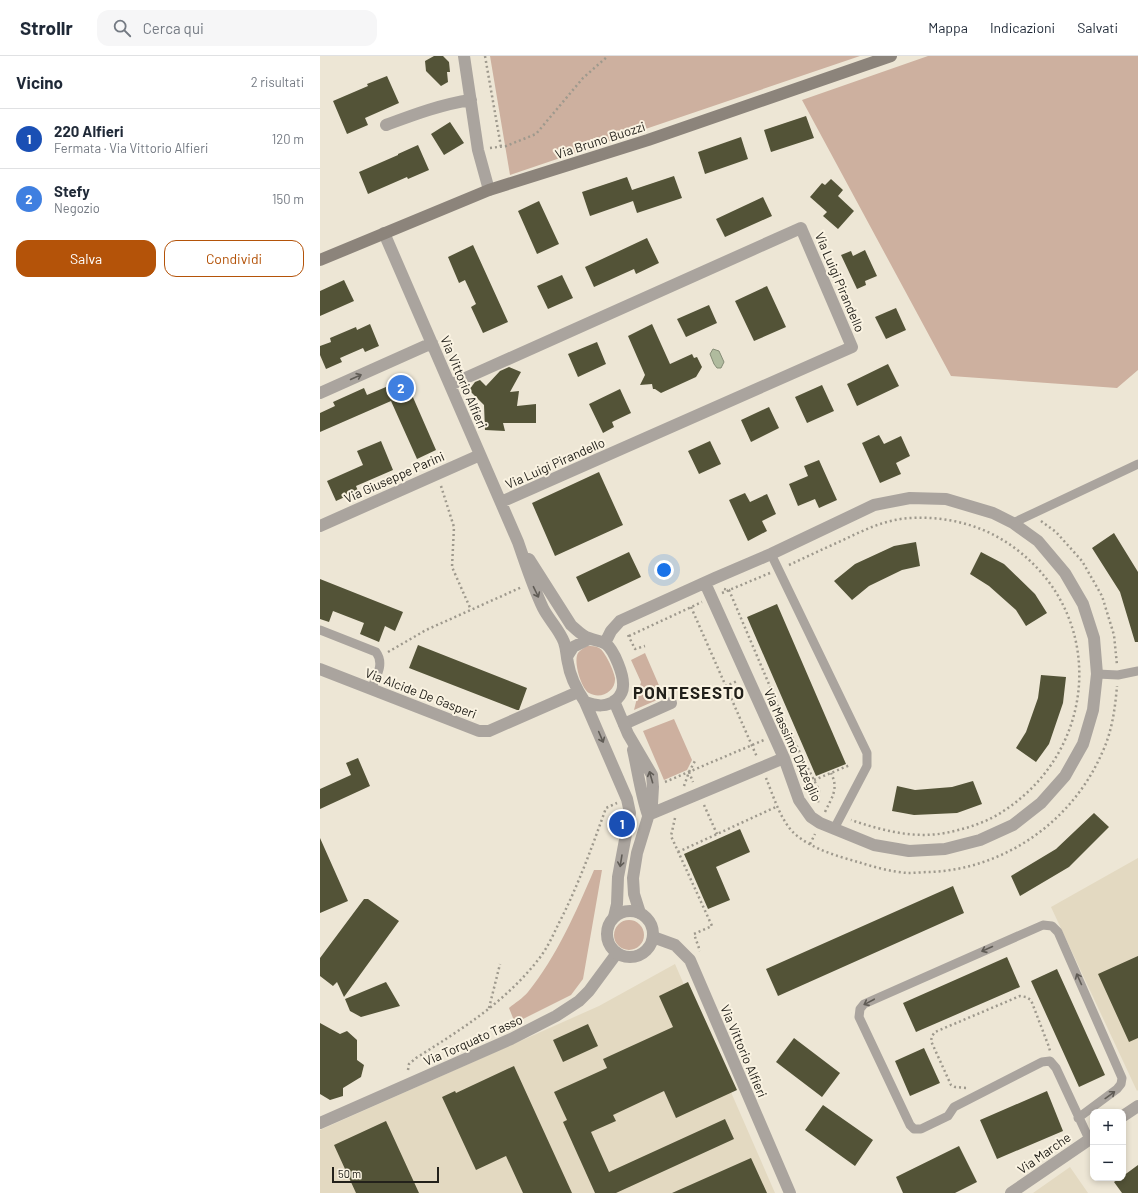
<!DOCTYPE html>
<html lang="it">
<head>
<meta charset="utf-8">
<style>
	:root { --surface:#fff; --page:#f6f6f7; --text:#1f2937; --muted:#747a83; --line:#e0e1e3; --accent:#b45309 }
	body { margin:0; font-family:Barlow,sans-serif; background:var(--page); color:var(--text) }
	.controls { position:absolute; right:12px; bottom:12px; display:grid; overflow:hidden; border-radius:8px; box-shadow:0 2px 6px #0003 }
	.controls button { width:36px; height:36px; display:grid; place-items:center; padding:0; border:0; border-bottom:1px solid var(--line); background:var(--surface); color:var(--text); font:20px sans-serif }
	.scale { position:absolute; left:12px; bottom:10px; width:107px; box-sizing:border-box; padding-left:4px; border:2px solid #23211b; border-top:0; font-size:11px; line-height:14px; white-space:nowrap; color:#23211b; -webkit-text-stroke:3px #faf3e2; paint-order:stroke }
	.you { position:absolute; left:344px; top:514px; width:14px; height:14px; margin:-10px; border:3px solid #fff; border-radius:50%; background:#1a73e8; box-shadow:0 0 0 6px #1a73e833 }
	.badge { display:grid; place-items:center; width:26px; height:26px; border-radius:50%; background:var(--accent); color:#fff; font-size:13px; font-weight:700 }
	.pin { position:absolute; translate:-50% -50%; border:2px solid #fff; box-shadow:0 1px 4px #0006 }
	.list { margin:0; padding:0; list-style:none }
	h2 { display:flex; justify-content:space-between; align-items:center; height:52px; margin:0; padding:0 16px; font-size:17px }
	h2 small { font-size:13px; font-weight:400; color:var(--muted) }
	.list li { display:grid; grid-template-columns:26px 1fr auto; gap:12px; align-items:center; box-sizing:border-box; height:60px; padding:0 16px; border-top:1px solid var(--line) }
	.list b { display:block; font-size:15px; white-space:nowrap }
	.list p { margin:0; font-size:13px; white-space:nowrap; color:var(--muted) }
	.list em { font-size:13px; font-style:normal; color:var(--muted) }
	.actions { display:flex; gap:8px; padding:12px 16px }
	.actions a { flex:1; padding:9px 0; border:1px solid var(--accent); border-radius:12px; text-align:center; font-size:14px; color:var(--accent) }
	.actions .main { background:var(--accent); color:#fff }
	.icon { flex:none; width:22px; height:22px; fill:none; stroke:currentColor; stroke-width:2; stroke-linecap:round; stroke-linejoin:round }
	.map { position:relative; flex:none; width:818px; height:1137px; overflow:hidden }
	header { display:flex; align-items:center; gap:24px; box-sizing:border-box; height:56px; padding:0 20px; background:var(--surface); border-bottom:1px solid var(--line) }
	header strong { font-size:19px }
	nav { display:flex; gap:22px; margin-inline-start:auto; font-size:14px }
	.search { width:280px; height:36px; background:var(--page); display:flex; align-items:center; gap:10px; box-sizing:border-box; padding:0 14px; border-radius:12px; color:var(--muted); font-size:15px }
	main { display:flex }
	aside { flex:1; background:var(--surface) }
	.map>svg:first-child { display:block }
	.built { fill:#e3d9c1 }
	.green { fill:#cdb09f }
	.water { fill:#b0bb9e; stroke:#868d77 }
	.building { fill:#535337 }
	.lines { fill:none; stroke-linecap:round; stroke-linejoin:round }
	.path { stroke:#9e998d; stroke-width:2.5; stroke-dasharray:2 3; stroke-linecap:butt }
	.service { stroke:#aaa49e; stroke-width:9 }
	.pedestrian { stroke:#aaa49e; stroke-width:12 }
	.minor { stroke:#aaa49e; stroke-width:12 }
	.tertiary { stroke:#aaa49e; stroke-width:12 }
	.secondary { stroke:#8c847b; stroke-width:12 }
	.oneway { stroke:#605c56 }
	.labels { text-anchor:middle; stroke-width:4; stroke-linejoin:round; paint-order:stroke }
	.street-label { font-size:13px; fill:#23211b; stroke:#faf3e2 }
	.district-label { font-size:17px; font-weight:bold; letter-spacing:1px; fill:#23211b; stroke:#faf3e2 }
</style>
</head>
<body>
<header>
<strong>Strollr</strong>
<div class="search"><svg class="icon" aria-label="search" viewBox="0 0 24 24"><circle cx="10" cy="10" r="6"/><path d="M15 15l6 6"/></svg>Cerca qui</div>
<nav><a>Mappa</a><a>Indicazioni</a><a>Salvati</a></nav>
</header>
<main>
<aside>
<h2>Vicino<small>2 risultati</small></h2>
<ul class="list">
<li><span class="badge" style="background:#1a4fb4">1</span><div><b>220 Alfieri</b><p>Fermata · Via Vittorio Alfieri</p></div><em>120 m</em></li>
<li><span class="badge" style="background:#3f7fe0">2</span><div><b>Stefy</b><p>Negozio</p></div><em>150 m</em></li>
</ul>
<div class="actions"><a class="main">Salva</a><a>Condividi</a></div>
</aside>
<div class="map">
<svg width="818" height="1137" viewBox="0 0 818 1137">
	<rect width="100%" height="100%" fill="#ede6d5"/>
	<path class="built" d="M818,802V1034L817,1035L731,851Z
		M355,908L455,1137H0V1074L279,950Z
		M750,1111L768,1137H713Z"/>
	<path class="green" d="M170,0H540L190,119Z
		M608,0H818V314L797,332L631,320L482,44Z
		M267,590C271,590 276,590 279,592C285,595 294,615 295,622C296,635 281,644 269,637C261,632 253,605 258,597C260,594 264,592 267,590Z
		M325,597L344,641L314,654L321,626L311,604Z
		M354,663L372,704L367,714L344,724L323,675Z
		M274,814H282L263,923L251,939L195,967L189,952C195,947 203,942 208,936C237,900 256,856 274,814Z
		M294 879a15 15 0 1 1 30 0a15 15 0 1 1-30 0Z"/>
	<path class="water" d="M393,293L399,295L404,306L401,312H397L394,308L390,298Z"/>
	<path class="building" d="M114,0H123L129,6L130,16H127L128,26L121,30L106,15L105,5Z
		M67,20L79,47L45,62L48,69L27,78L13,45L48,30L47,28Z
		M486,60L494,82L451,96L444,74Z
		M130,66L144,87L124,99L111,78Z
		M421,81L428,103L385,118L378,96Z
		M98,89L109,114L88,123L87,121L48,138L39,116L78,99V98Z
		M354,120L362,142L317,157L313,145L270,160L262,136L307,121L312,134Z
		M511,123L523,134L518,140L534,155L518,173L503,160L507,156L490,141L502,127L505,129Z
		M443,141L452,160L405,181L396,163Z
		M219,145L239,188L217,198L198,155Z
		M327,182L339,207L316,218L314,213L274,231L265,211Z
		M153,189L188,266L163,277L151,251L156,248L145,224L139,227L128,201Z
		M545,194L557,220L545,225L546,229L537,233L521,199L531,195L533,200Z
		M242,219L253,242L228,253L217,230Z
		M24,224L34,245L0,260V235Z
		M447,230L466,271L434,285L415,245Z
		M389,249L397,267L366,281L357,263Z
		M576,252L586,274L566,283L555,261Z
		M50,268L59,290L45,296L43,292L20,302L22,306L6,313L0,299V290L11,286L10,282L36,271L37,274Z
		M332,268L350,308L372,298L374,302L377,301L382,311L376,321L341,337L335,333H333L332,328L320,329L325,319L308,280Z
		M277,286L286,308L258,321L248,298Z
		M568,308L579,330L537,350L527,328Z
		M189,311L201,316L190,336L199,335L197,350L216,348V367H183L185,375L165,374L164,349L149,334L155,326L160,324L166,330L180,315Z
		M85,323L116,394L97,403L71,345L0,376V357L15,350L13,346L44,332L47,339Z
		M502,329L514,355L487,367L475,341Z
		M300,333L311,357L292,366L294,371L283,377L269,348Z
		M449,351L459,372L431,386L421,364Z
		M559,379L564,388L581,380L590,400L576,407L581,418L560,427L542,387Z
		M61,385L73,414L36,430L38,435L16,445L7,425L43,409L37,395Z
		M390,385L401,408L379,418L368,395Z
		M499,404L517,444L499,452L495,443L478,450L469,428L488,420L484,410Z
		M279,416L303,469L235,500L212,447Z
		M425,437L430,446L447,438L456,458L442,465L447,475L428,485L409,444Z
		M794,477L818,516V586H815L800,536L772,492Z
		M596,486L600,510L582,514L549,530L532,544L514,525L535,508L574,490Z
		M309,496L321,521L268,546L256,521Z
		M661,496L684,508L715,538L727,557L706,570L696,554L669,530L650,518Z
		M0,523L83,556L75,575L65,570L59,586L40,578L44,567L13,555L9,566L0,563Z
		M457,548L526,708L496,720L427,561Z
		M98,589L207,632L199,654H197L89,612Z
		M721,619L746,621L743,647L729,688L716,706L696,692L706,676L718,642Z
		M38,702L50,730L0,753V733L31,719L26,707Z
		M653,725L662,748L637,757L594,759L572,755L577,730L595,734L632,731Z
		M774,757L789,771L749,811L700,840L691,820L736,793Z
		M420,773L430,796L396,811L410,844L388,853L364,798Z
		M0,782L28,845L0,857Z
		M633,830L644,857L458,940L446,913Z
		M44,843H48L79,865L24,941L17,926L13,930L0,920V902Z
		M818,900V982L809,986L778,918Z
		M687,901L700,931L596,976L583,947Z
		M737,913L785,1019L759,1031L711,925Z
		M66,926L80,950L41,961L30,955L25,943Z
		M368,926L417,1034L356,1062L344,1035L293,1059L296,1065L271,1076L289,1116L405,1063L414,1083L296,1137H275L243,1066L247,1064L234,1036L287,1012L283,1003L353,971L339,940Z
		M0,967L20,978L27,975L37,984V1004L44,1009L41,1021L23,1032V1040L10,1044L0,1038Z
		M268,968L278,990L243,1006L233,984Z
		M474,982L520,1017L502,1041L456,1006Z
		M604,992L620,1027L590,1040L575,1005Z
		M194,1010L252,1137H203L186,1100L156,1114L122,1041L135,1035L136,1037Z
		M727,1035L743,1075L677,1103L660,1064Z
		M503,1049L553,1084L535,1110L485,1074Z
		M66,1065L99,1137H36L14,1089Z
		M639,1090L657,1126L635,1137H583L576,1121Z
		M431,1102L447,1137H352Z
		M818,1109V1137H802L794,1126L800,1122H803V1120Z"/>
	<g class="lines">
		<path class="path" d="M165,0L181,91
			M170,92L186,90L216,78L263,22L288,0
			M121,430L134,471L132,511L151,554
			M721,465L736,476L762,505L782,540L794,579L797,609
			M469,509C486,501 503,493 521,485C544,474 566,463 591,462C629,460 666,470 696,493C786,561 778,692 685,754C668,766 646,773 625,777C593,783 561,774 531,764
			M404,533L409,534L468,673L499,734L498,747
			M402,537L450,517
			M371,551L437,701
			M308,579L315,593L325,590
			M309,580L382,546
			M68,596L106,574L202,531
			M396,635L417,625
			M369,716L373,726
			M446,722C453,739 461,766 475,778C492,793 517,800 538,806C554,811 572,816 588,817C595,817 603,816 610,816C684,813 752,766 782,697C792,676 795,653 797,630
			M494,724L530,709
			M345,726L444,684
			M364,730L369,716L376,703
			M384,749L397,778
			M505,756C512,741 519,733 511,717
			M355,762L351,780L392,870L374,878L380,895
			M490,788L495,778
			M358,796L458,750
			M169,952L180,908
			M88,1014L89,1008L96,1002C142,973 184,947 218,904C227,893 233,879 239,867C258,830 272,791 286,752L297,747
			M646,1032L635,1031L631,1029L611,985L612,980L615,976L700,940L706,941L711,944L729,991L730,995"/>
		<path class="service" d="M693,467L818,408
			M451,498L547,697V710L514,773
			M0,574L56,596C65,608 56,621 51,633
			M777,618L798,619L818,615
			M758,1062L797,1033L801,1028L802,1022L738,876L732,870L723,869L544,948L540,953L539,961L590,1069L594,1073H601L628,1060L634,1051L722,1006L730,1005L736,1012L769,1083"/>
		<path class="pedestrian" d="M304,668L351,647"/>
		<path class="minor" d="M144,0L158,94L169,134
			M66,69C93,59 122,48 151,44
			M64,177L198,486C206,509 213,531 223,552C229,564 239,573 244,586C247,595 246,599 248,607C250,621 257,634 265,646L307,743L310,757L298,821L297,848L294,861
			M130,329L481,172L532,291L181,446
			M0,337L112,287
			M0,470L160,399
			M209,503L251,569C257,574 262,580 269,582C274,585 280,584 286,588C294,594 304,619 303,630C303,635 301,639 297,643C287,652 276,650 265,646
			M285,587L291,575L300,565L395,522L451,498L554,449L590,442L626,443L673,457L693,467L718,485L745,517L763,548L774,582L777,618L773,654L763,688L745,720L721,747L693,769L660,784L625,793L589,795L554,789L500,767L491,761L479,744L464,702L385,527
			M248,599L253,591L269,583
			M0,613L159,675H169L258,636
			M294,645L308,678L332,719L333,731L332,748L317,797L313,822L314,838L320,857
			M313,694C318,716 321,739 328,759
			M328,759L464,702
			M333,881L355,889L370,904L470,1137
			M803,1060L818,1050
			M0,1067L191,983L236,960L259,945L269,935L297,897
			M691,1137L773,1081"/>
		<path class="tertiary" d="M287 878a23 23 0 1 1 46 0a23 23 0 1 1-46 0Z"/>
		<path class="secondary" d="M0,204L169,134L328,84L571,0"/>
	</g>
	<defs><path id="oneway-shaft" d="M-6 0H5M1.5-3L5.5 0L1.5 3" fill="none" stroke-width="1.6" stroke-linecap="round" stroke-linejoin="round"/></defs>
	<g class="oneway">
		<use href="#oneway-shaft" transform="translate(36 321) rotate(-24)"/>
		<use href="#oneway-shaft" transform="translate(216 536) rotate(64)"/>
		<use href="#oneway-shaft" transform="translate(281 681) rotate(67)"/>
		<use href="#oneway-shaft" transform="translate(331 721) rotate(-106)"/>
		<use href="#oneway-shaft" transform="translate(301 805) rotate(99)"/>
		<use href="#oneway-shaft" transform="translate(667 893) rotate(156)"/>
		<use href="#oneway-shaft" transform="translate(759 923) rotate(-114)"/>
		<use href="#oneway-shaft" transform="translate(549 946) rotate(152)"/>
		<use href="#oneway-shaft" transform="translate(790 1039) rotate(-36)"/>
	</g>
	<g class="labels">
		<g class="street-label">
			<text transform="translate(280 84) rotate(-18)" y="5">Via Bruno Buozzi</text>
			<text transform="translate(520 226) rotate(67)" y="5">Via Luigi Pirandello</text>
			<text transform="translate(144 326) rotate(67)" y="5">Via Vittorio Alfieri</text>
			<text transform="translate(235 407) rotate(-24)" y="5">Via Luigi Pirandello</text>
			<text transform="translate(74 421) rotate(-24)" y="5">Via Giuseppe Parini</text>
			<text transform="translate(101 637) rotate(21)" y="5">Via Alcide De Gasperi</text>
			<text transform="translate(473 689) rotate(66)" y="5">Via Massimo D'Azeglio</text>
			<text transform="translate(153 984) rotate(-24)" y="5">Via Torquato Tasso</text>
			<text transform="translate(424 995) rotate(67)" y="5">Via Vittorio Alfieri</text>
			<text transform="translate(724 1097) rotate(-35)" y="5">Via Marche</text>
		</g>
		<g class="district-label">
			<text x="369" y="643">PONTESESTO</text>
		</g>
	</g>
</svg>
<div class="controls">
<button>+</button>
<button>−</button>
</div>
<div class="scale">50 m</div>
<div class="you"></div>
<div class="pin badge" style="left:302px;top:768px;background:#1a4fb4">1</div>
<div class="pin badge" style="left:81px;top:332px;background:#3f7fe0">2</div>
</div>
</main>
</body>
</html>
